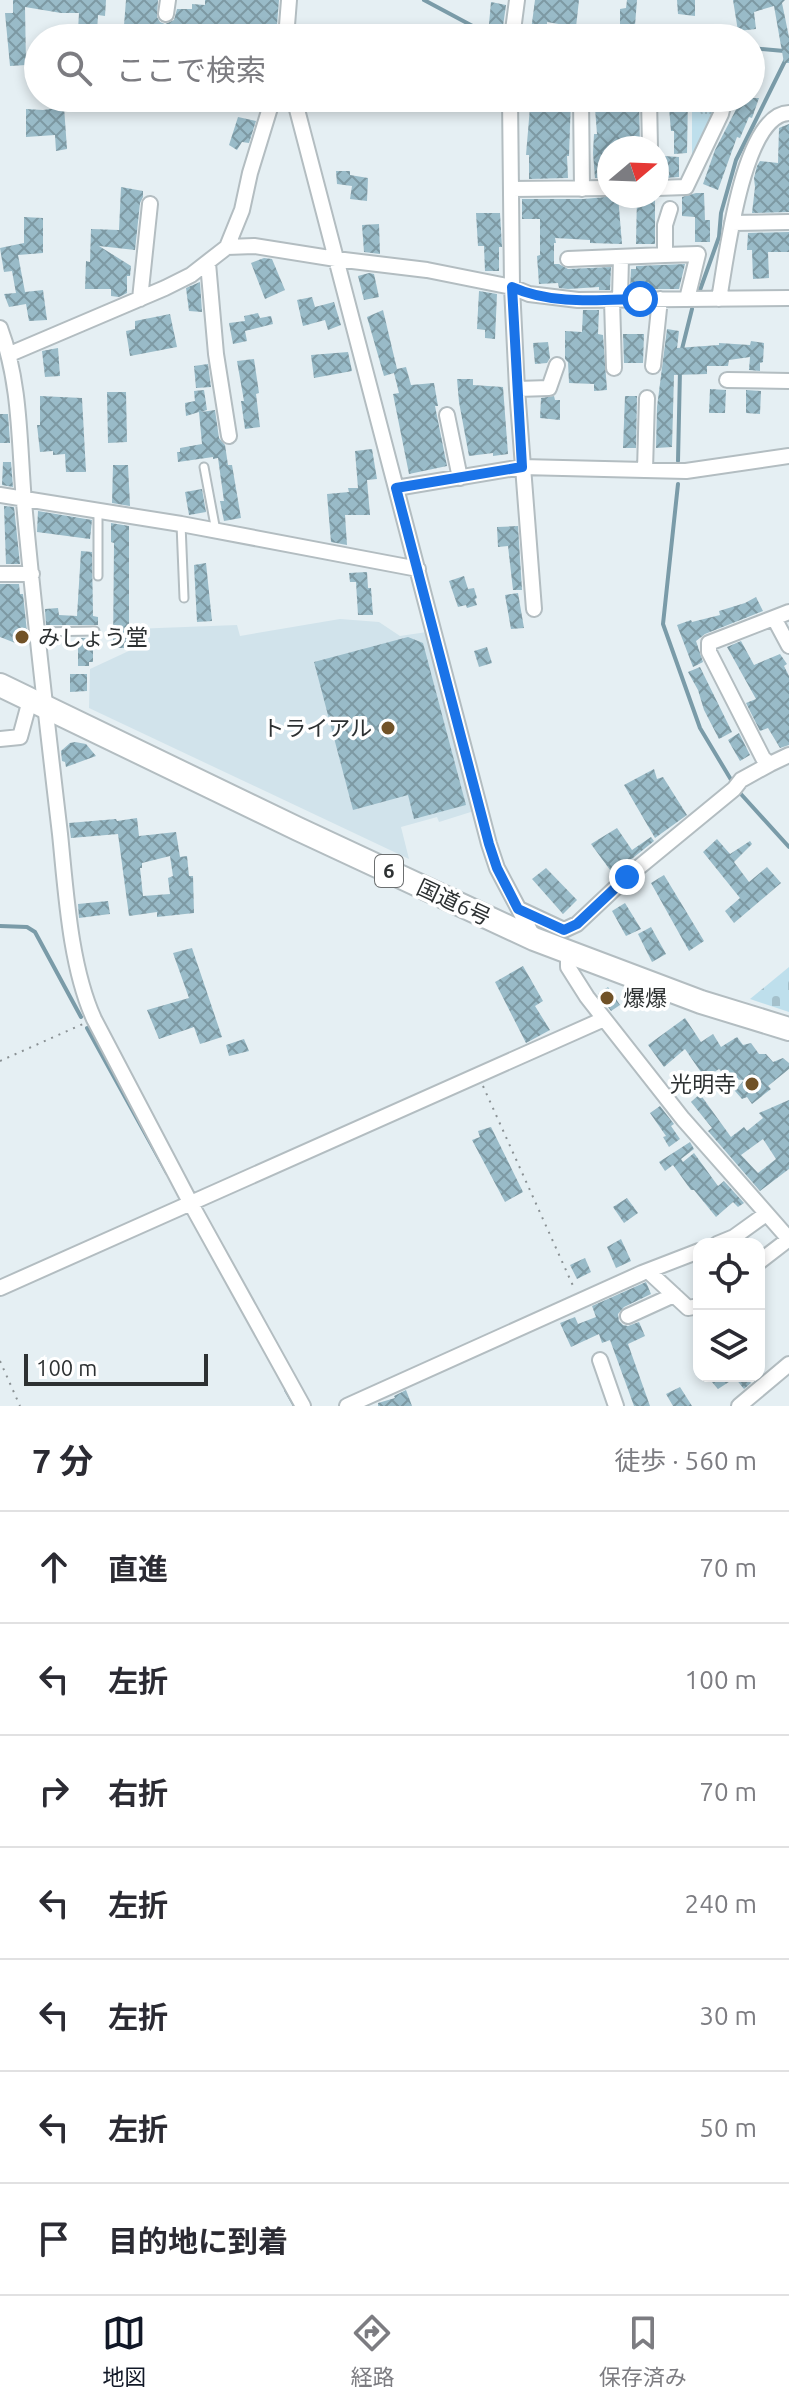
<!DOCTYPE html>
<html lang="ja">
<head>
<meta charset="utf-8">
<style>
	:root { --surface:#fff; --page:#f7f7f7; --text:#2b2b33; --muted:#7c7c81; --line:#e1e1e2; --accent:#111827 }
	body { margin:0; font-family:Ubuntu,"Noto Sans JP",sans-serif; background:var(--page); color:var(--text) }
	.controls { position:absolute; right:24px; bottom:24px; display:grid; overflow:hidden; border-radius:16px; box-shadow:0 4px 12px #0003 }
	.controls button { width:72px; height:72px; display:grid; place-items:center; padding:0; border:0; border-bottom:2px solid var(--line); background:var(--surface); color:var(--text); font:40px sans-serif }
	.compass { position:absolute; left:597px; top:136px; width:72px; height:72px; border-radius:50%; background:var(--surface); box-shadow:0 4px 12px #0003; rotate:71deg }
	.scale { position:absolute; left:24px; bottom:20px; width:184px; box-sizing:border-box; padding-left:8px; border:4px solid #2d3132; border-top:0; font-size:22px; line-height:28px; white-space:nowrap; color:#2d3132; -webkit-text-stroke:6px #fff; paint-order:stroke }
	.stop { position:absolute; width:24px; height:24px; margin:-18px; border:6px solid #1a73e8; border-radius:50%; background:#fff }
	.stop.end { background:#1a73e8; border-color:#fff; box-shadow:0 2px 8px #0008 }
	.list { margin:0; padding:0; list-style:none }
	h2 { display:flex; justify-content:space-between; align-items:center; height:104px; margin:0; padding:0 32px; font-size:34px }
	h2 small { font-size:26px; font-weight:400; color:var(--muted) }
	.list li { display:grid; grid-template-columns:52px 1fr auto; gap:24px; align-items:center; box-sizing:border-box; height:112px; padding:0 32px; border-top:2px solid var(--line) }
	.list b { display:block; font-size:30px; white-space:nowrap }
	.list em { font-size:26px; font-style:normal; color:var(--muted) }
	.icon { flex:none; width:44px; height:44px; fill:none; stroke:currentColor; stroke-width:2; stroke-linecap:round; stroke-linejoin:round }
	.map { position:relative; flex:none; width:789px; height:1406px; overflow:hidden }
	.search { position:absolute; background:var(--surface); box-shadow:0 4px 12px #0003; left:24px; right:24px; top:24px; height:88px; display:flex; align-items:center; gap:20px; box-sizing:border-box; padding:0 28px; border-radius:44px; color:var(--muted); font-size:30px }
	.sheet { height:888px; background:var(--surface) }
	nav { display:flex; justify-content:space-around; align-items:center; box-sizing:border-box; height:112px; border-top:2px solid var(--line); background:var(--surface); font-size:22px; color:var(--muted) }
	nav a { display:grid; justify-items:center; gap:4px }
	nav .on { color:var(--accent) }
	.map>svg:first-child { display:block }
	.built { fill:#d1e3eb }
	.grass { fill:url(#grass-tufts) }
	.cemetery { fill:url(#cemetery-stones) }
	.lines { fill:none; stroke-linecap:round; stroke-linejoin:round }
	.stream { stroke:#7a9ba8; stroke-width:4 }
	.building { fill:url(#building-cross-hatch); fill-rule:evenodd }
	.service-casing { stroke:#b3bdc1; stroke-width:11 }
	.minor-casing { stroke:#b3bdc1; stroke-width:18 }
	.trunk-casing { stroke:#b3bdc1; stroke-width:26 }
	.path { stroke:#8a9194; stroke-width:2; stroke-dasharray:2 6; stroke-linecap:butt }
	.service { stroke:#fff; stroke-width:7 }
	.minor { stroke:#fff; stroke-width:14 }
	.trunk { stroke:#fff; stroke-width:22 }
	.route { stroke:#1a73e8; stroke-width:10 }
	.poi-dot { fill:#715227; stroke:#fff; stroke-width:3 }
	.labels { text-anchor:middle; stroke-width:7; stroke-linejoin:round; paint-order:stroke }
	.shield { fill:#fff; stroke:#6c6f70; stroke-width:2 }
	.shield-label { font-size:20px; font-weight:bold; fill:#2d3132 }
	.poi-label { font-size:22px; fill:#2d3132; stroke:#fff; text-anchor:start }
	.street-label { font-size:22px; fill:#2d3132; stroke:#fff }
</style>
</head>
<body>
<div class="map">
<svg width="789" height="1406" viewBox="0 0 789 1406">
	<defs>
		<pattern id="grass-tufts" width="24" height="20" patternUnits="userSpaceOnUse" patternTransform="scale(2)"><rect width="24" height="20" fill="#bedfec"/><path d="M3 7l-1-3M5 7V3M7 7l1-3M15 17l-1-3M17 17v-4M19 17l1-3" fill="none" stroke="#a4c0cb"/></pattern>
		<pattern id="cemetery-stones" width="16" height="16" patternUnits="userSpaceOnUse" patternTransform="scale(2)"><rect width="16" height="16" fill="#bedfec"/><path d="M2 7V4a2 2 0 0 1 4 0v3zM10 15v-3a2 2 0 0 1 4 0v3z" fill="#a4c0cb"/></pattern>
		<pattern id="building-cross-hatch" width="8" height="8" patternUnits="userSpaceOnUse" patternTransform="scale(2)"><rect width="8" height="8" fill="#99bbc8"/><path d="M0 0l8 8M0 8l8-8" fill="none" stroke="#7d99a3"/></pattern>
	</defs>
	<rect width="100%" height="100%" fill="#e5eff3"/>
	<path class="built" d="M340,619L379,622L400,636L427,632L474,811L439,822L437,817L401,827L409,859L89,708L90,669L133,649V629L237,625L240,636Z"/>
	<path class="grass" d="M692,98H721L696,153L692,154Z"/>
	<path class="cemetery" d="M789,967V1012L750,999Z"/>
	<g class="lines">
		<path class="stream" d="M424,0L495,38
			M676,38H693
			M751,48L784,51
			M700,290L719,237L721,213L736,160L786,59
			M682,349L692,309
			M678,461L680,370
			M678,484L663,624L700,728L733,783
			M740,793L789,847
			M0,926L27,927L35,932L81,1017
			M87,1028L167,1173
			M286,1390L295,1406"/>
	</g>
	<path class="building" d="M13,0H106L105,16L98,15L97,32L78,30L79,13H61L25,7L26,65L10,66L5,13H13Z
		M126,0H158L157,17L160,22L165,24L174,20L177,9H192V4L205,5V0H279L276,37L257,33L256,38H168V32L139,28L134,29V38H123Z
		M535,0H579L576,27L547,22V38H530Z
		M627,0H637L634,38H620V9L626,8Z
		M677,0H695V16L678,14Z
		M733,0H785L782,3L789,37V63H784L774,6L754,12L756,29L738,31Z
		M491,2L506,5L503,26L489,24Z
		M525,98H571L569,156H567L568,178L529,179V155H526L530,107H525Z
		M592,98H639L640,148H609V178H595L593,153L594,134H597L595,108H592Z
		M672,98H688L687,153L674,154V131H671L669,108H672Z
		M742,98H759L752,118L749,117L740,138L737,137L718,190L703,184L715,150Z
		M64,107L67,149L56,151L55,135L26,137V109L43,110Z
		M238,117L256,121L249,143L242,142L237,150L229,145Z
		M789,124V212L752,213L755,187L754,178L757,166L760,161L778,163L779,128Z
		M664,156L679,157V177L664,178Z
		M336,171H350V175L368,178L367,201L350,199L352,186L337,184Z
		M121,187L143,191V197L140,203L135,250L99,246L131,266L130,276H127V293L119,297L111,296V289H85L86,261L90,262L91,229L119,230Z
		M696,193H704L705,220H710V242H695V217L682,216V197Z
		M618,196L622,244L590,243V240L555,238L556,243H554V264H559L568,269L611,267L610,290H599V287L568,289L559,288L558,283L539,284L537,256L540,255V219H522V199H583Z
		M637,196L655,197V244H636Z
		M476,213H500L502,247H499V271H485L484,246H478Z
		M24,217L43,218V253L18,255L25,292L43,290L47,320L29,321L26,304L9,307L4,294L16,293L12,271L4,272L0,248L24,243Z
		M379,224L380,254L364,252L362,225Z
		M789,232V252H768L769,278L753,279L752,250H747L748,233Z
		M264,258L272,259L285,290L265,299L251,263Z
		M685,264L679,289H630L631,269H636V266Z
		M369,273L374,274L379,297L364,300L358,276Z
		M200,282L202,312L189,311L186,288Z
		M479,291L497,294L495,339L485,338V330L477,329Z
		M312,297L315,307L334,302L341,325L328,330L325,320L303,326L297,300Z
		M383,310L397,369L406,367L411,385L434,383L438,406H435L447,466L409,474L393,394L399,393L394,373L384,376L367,317Z
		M583,310H599L598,334L603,335L607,390L594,391V384L569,383L568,362L565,359V331L582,332Z
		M258,313L260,318L271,316L273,324L245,331L247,341L233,344L229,323L245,321L244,316Z
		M170,314L177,347L130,356L126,331L135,329V321Z
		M667,329L679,331L677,348L719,345V343L750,345L751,341L764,343L763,362L760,363V371L749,370L750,357L729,360L728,366H707V374L674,375L672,447L656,448L657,407Z
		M623,334H644L643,363H624Z
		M548,342L550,358L547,363L535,364L533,343Z
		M58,348L60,376L45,377L42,351Z
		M348,352L352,371L314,378L311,355Z
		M254,359L259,393L256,394L260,427L245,429L241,401H244L237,361Z
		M208,364L211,387L196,388L194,366Z
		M457,379H473V385L503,387L508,454L493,456V453L469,456L459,402Z
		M710,389L726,390L725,413H709Z
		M204,390L207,410L201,412L215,410L219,438L225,445L228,465H232L241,518L224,521L220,501H224L218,458L213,459V457L178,462L177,452H180V448L202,444L199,412L186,416L185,403L195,401L194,391Z
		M746,390L761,391L760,414L746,413Z
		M107,392H126L127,442L108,443Z
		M40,396L82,398L86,472H66L65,454L53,455V451L40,452L37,425H40Z
		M554,396L555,400H560V420L540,418L541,398Z
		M625,396H637L636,448H623Z
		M0,414H8L10,443H0Z
		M372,449L377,479L367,480L370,515H345L347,545L331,542L327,494L349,492L348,488H358L355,451Z
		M3,462H11L13,487L2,485Z
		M113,465H128L130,506L112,503Z
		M202,489L206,512L189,515L185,492Z
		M4,506L14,507L20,564H6Z
		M38,511L92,520L90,539L37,532Z
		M111,523L129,526V643H127V648H113L114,543L111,542Z
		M518,526L522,590H513L508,546L498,547L497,527Z
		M81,551L92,552L93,616L98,617V625H46L45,609L58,608L59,615L77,616Z
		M206,563L212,621L197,622L194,565Z
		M367,572L368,588H371L373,615H358L356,582H350L349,573Z
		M464,576L468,589L474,588L477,598L475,599L477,605L467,608L466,605L458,607L449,581Z
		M0,584H19L20,594H23L27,632L23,646L0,637Z
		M518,593L524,628L511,629L505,595Z
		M756,597L763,611L705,634L696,641L703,662L693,667L677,625L691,620L692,622L720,615L719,611L745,603Z
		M408,637L423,643L466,805L414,819L408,795L353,810L314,662Z
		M78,638H93V662H89V666H78Z
		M741,641L754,665L780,654L787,664L784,666L789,676V745L780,748L768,728L760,731L746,703L756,699L727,647Z
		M487,647L492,663L479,667L474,651Z
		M700,667L732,732L719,739L704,710L698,690L688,672Z
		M70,674H87V691L70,692Z
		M739,733L750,755L740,761L728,740Z
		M75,742L86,744L96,756L66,767L65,762L62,761L61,751L70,743Z
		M654,769L657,779L663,777L687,815L655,838L624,785Z
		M137,818L139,836L176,832L180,857L187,856L189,876H193L194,913L157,917V912L129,916L118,834L71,838L69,823L116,819L117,821ZM170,856L173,876L168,878L170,894L143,896L140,868H142V863Z
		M617,828L632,850L651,837L654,841L613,874L591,844Z
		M717,839L730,854L750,841L752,844L734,862L749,882L767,867L781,883L734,923L725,911L740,898L703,852Z
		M546,868L577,900L563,914L532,879Z
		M664,875L704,941L689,951L651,883Z
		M108,901L110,914L79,918L78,904Z
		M625,903L641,929L626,936L612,911Z
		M651,927L666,954L652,962L638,934Z
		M192,948L222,1037L200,1044L194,1027L159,1039L147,1010L189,998L173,953Z
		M523,966L543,1001L535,1006L550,1030L526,1043L495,982Z
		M608,987L620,1005L611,1011L598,994Z
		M685,1018L701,1042L713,1034L721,1047L737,1037L743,1045L751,1043L759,1054H766L773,1062L783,1058L789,1063V1069L768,1086L771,1089L752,1104L747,1097L742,1099L735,1091L744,1080L729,1079L719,1069L705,1078L685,1049L664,1067L648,1045Z
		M244,1039L249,1051L229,1056L226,1045Z
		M700,1094L731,1137L744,1127L747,1131L763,1118L759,1113L789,1100V1169L760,1191L708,1131L712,1128L691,1102ZM763,1139L776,1159L758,1173L741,1155Z
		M660,1106L674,1124L671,1126L680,1139L669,1147L663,1137L666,1136L650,1113Z
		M491,1127L523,1192L505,1202L472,1140L480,1137L478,1131Z
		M690,1142L694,1149L681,1159L683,1162L694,1153L718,1186L724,1181L744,1203L738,1207L733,1202L716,1217L694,1190H691L673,1165L665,1171L659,1162Z
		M627,1198L638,1213L624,1223L613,1207Z
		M621,1239L631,1261L616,1268L607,1247Z
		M585,1258L591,1272L577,1279L570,1265Z
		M646,1282L651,1294L624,1307L618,1314L619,1321L623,1325L628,1326L639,1322L645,1336L628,1344L650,1406H634L610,1340L602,1343L599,1334L571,1347L560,1323L575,1317L578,1324L596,1317L592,1306Z
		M720,1376H746L751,1383L744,1389L735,1378L718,1389L712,1382Z
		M680,1387L692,1406H673L666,1394Z
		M406,1390L412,1406H378V1403L395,1398L394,1396Z"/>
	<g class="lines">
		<defs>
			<path id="service" d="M204,467L216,531
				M181,524L184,598
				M98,576V511
				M37,632L95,631"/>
			<path id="minor" d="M166,14L168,0
				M286,38L289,0
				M512,38L517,0
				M294,98L489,844L497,868L534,938
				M510,98L512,287L517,389L534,609
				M581,98L582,189
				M649,98L650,148
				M657,188L686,187L721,114L725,98
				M511,189L609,188
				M732,223L789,222
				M227,247L254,246L336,259L427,270L512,287L529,294L578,300L789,298
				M665,255L698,254L687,299
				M568,259L665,255V225L670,209
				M208,263L216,354L229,436
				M140,299L150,204
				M620,299L621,257
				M719,299C726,262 742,114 789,113
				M612,300L614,368
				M0,328C21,384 19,444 24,502C34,613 47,724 60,834C66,892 70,966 94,1019L190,1202L303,1406
				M10,354L165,288L191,275L227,247L242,210L250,173L273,98
				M653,366L660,299
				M727,380L789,381
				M517,389L549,388L557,365
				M447,415L460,478
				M645,470L647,398
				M396,488L522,467L686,471L789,456
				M0,495L181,524L418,569
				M0,574H32
				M789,612L709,643V652L763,758L770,764L789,755
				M774,618L789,646
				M0,739L20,737L30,700
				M519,909L564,930L577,924L627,877L734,789L741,780L770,764
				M568,953V967L587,997L683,1119L789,1239
				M717,1244L734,1237L766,1214
				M759,1262L789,1239
				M648,1271L688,1308L699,1306
				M0,1288L604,1019
				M628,1316L674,1295
				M600,1360L616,1406
				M347,1406L642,1273L699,1251
				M739,1406L789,1364"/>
			<path id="trunk" d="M0,685L298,829L534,939L701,1002L789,1029"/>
		</defs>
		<use href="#service" class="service-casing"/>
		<use href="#minor" class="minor-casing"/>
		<use href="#trunk" class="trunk-casing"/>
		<path class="path" d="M0,1061L83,1024
			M483,1086L574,1288
			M0,1361L20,1406"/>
		<use href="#service" class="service"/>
		<use href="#minor" class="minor"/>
		<use href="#trunk" class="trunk"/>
	</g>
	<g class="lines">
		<path class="route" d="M627,877L577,924L564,930L518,909L497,868L489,844L396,488L522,467L512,287C552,305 598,300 640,299"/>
	</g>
	<g class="poi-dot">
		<circle cx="22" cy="637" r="8"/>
		<circle cx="388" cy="728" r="8"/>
		<circle cx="607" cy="998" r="8"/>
		<circle cx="752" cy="1084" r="8"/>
	</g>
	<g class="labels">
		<rect class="shield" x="375" y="855" width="28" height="32" rx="6"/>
		<g class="shield-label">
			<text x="389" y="878">6</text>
		</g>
		<g class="poi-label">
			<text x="38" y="645">みしょう堂</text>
			<text x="372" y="736" text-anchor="end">トライアル</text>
			<text x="623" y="1006">爆爆</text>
			<text x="736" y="1092" text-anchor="end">光明寺</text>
		</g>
		<g class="street-label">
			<text transform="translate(454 902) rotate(25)" y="8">国道6号</text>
		</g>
	</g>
</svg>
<div class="controls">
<button><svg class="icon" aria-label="locate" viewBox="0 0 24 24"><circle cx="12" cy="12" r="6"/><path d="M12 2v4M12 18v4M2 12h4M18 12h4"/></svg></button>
<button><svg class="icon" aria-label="layers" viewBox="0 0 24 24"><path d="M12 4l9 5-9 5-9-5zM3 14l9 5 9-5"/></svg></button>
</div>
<svg class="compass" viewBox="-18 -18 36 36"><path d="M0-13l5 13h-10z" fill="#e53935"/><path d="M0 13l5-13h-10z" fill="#7c7c81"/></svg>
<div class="scale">100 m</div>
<div class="stop" style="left:640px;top:299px"></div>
<div class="stop end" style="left:627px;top:877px"></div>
<div class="search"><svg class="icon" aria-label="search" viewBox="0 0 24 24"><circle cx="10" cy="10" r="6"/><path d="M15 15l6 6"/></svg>ここで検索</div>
</div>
<section class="sheet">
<h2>7 分<small>徒歩 · 560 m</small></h2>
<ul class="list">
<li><svg class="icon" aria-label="ahead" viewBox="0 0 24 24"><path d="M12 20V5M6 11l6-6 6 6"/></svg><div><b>直進</b></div><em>70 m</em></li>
<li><svg class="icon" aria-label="left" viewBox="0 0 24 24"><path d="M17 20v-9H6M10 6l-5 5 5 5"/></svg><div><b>左折</b></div><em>100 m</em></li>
<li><svg class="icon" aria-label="right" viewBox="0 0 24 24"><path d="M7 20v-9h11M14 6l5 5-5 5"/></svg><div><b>右折</b></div><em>70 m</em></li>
<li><svg class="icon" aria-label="left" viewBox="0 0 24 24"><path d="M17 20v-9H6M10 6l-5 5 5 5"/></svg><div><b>左折</b></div><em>240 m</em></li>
<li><svg class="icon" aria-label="left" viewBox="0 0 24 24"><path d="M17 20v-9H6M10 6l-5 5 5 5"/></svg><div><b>左折</b></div><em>30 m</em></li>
<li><svg class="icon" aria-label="left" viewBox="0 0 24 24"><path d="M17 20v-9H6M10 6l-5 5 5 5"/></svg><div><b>左折</b></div><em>50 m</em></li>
<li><svg class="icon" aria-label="arrive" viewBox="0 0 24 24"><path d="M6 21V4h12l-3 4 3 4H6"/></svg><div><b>目的地に到着</b></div></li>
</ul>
</section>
<nav>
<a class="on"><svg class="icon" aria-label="map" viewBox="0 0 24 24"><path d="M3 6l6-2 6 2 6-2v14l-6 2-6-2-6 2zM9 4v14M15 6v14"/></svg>地図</a>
<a><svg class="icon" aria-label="directions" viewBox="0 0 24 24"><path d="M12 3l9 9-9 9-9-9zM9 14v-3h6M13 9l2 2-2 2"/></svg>経路</a>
<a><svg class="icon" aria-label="saved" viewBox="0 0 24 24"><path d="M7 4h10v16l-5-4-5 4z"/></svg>保存済み</a>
</nav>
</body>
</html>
